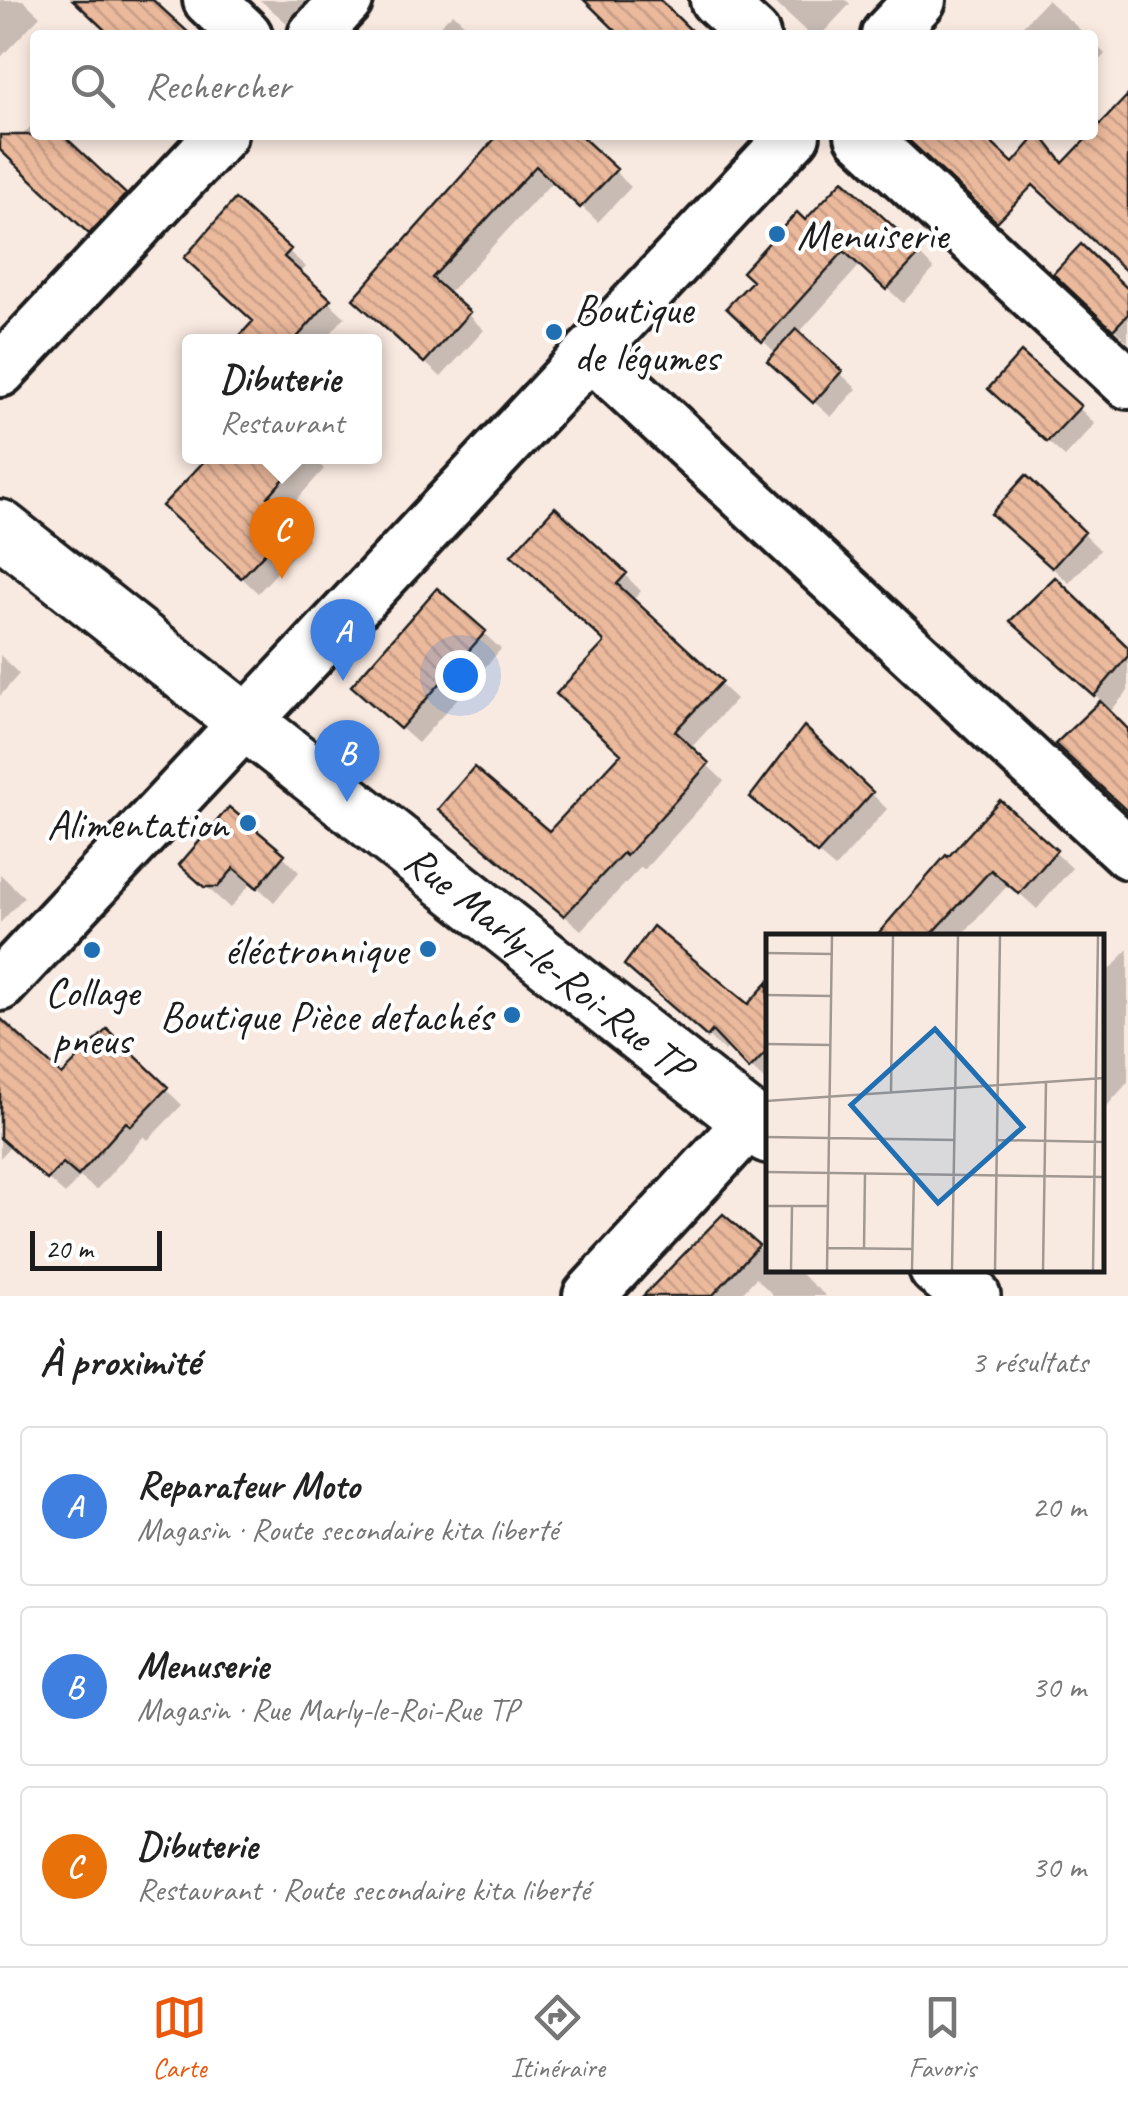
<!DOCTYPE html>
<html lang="fr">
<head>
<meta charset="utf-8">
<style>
	:root { --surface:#fff; --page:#f2f2f2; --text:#222; --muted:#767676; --line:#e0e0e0; --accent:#ea580c }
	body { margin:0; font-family:Caveat,sans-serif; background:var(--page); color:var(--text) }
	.scale { position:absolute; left:30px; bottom:25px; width:132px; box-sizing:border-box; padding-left:10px; border:5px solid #1c1c1c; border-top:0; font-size:28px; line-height:35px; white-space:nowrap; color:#1c1c1c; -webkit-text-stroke:8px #fff; paint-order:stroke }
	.you { position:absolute; left:460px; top:675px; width:35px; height:35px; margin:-25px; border:8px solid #fff; border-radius:50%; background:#1a73e8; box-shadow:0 0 0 15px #1a73e833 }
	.badge { display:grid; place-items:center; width:65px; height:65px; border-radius:50%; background:var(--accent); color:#fff; font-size:32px; font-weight:700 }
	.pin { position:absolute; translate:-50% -82px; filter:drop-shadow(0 2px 5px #0008) }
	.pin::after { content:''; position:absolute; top:52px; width:35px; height:30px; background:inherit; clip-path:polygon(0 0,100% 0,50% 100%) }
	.popup { position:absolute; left:182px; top:334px; width:200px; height:130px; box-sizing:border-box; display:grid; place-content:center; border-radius:10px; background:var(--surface); filter:drop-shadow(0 2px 8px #0005); font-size:32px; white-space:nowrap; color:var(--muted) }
	.popup b { font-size:38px; color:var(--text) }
	.popup::after { content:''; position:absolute; left:50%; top:100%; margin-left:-20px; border:20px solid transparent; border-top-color:var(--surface) }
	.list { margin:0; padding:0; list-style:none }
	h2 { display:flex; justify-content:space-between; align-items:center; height:130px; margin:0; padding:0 40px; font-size:42px }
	h2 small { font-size:32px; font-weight:400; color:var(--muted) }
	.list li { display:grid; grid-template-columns:65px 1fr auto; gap:30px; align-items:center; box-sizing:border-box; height:160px; margin:0 20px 20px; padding:0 20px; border:2px solid var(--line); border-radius:10px }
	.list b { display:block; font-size:38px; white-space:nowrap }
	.list p { margin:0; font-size:32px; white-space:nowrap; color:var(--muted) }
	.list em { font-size:32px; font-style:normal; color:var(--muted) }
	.icon { flex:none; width:55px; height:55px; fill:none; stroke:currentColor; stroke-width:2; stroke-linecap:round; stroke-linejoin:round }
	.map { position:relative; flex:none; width:1128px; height:1296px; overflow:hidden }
	.search { position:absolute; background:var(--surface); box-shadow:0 5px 15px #0003; left:30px; right:30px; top:30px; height:110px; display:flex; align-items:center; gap:25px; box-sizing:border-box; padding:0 35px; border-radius:10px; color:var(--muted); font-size:38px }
	.sheet { height:670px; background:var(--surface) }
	nav { display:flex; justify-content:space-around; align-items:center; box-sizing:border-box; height:140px; border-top:2px solid var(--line); background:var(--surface); font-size:28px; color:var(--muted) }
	nav a { display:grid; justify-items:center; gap:5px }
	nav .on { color:var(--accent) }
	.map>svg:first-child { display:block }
	.shadow { fill:#0003 }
	.building { fill:url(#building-back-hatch); stroke:#1c1c1c; stroke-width:2.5 }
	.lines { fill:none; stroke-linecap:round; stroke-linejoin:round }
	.minor-casing { stroke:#1c1c1c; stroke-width:58 }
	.tertiary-casing { stroke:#1c1c1c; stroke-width:62 }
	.minor { stroke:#fff; stroke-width:50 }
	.tertiary { stroke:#fff; stroke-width:55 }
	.poi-dot { fill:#1f6fb2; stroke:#fff; stroke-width:4 }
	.labels { text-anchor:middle; stroke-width:8; stroke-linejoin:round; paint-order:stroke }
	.poi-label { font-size:42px; fill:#1c1c1c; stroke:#fff; text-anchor:end }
	.street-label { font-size:42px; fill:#1c1c1c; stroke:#fff }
	.inset-road { fill:none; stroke:#a19892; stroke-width:2.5 }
	.view { fill:#1f6fb2; fill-opacity:0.15; stroke:#1f6fb2; stroke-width:5 }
	.inset-edge { fill:none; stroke:#1c1c1c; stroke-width:5 }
</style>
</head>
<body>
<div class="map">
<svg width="1128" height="1296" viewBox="0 0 1128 1296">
	<defs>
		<pattern id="building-back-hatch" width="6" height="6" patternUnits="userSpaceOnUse" patternTransform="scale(2.5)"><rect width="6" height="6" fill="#ebb99c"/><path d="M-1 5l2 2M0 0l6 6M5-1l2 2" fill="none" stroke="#c99e86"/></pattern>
	</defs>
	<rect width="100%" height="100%" fill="#f9eae1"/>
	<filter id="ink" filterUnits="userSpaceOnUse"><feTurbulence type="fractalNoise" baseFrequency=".01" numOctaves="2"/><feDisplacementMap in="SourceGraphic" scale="20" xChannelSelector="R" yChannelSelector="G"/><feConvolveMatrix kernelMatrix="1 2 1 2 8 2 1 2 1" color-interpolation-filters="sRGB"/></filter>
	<g filter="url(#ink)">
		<path class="shadow" d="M0,0H23L40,16L0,58Z
			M260,0H341L301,35Z
			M772,0H846L850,4L821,35H810Z
			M1047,0L1086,35H1014Z
			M453,13L476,35H430Z
			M1093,42L1105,54L1093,68Z
			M35,122V135H60L140,212L107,248L6,152Z
			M501,135H578L631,187L598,222L554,180L447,295L484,330L441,377L372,315Z
			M236,203L306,267L299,274L345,317L323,342H264L256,322Z
			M805,224L919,254L934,269L903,303L861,264L798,334L857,389L831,417L786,377L777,354L744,323Z
			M1072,290L1128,292V342Z
			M1007,405L1079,408L1095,424L1065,457Z
			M212,456H311L324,469L283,515L308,539L258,593L182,522Z
			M1027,478L1100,550L1069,583L1011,530Z
			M530,571L625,575L641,591L632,601L736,699L690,749L724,781L644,870L641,867L581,930L441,809L550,835L624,754L607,643Z
			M438,592L501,649L418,743L371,702Z
			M1030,637L1128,650V691L1109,713L1128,732V810L1058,744L1103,702Z
			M0,655L19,674L0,696Z
			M871,793L887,809L835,868L770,813Z
			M1001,803L1072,868L1037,909L1009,884L961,936H879Z
			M283,856L299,872L274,902L252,882L230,908L182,865Z
			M0,874L24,897L0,923Z
			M1128,949V1082L1107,1106L1100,1101V960L1111,969Z
			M643,981L749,1007L768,986V1083L729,1046L725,1051Z
			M107,1032L182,1105L148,1140L144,1136L96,1190L80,1177L65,1194L11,1146L0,1158V1043L63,1078Z
			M723,1217L768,1257V1268H794L826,1296H774L756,1278L739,1296H648Z"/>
		<path class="building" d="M73,0H153L191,35H110Z
			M584,0H660L696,35H620Z
			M1128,95V273L1033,185L997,222L903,135H983L1013,163L1037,135H1041L1063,163Z
			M0,135H63L126,194L89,234L0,150Z
			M498,135H580L617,169L580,208L536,166L432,278L470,312L424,363L353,299Z
			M843,180L921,252L886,290L844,251L762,342L726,308L752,281L742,272L797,212L805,220Z
			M235,199L291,249L284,257L331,299L293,342H234L253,321L184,258Z
			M1081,244L1128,289V314L1113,330L1053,274Z
			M796,329L842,371L813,403L767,361Z
			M1021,352L1081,406L1047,442L988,389Z
			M209,456H304L268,497L294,522L241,578L162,506Z
			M1026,475L1085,532L1052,568L991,514Z
			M555,507L627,573L617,584L722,681L675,731L709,763L626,856L623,853L564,916L438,809L474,767L549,831L621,754L556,694L604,643L603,640L511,555Z
			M1055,577L1128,647V656L1094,696L1010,621Z
			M437,588L486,631L400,729L351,686Z
			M1100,701L1128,729V812L1055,744Z
			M804,726L873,792L817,854L750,797Z
			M1000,800L1057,850L1019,894L991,870L930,936H876L946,855L948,857Z
			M229,807L285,854L257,888L234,868L218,887H204L179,865Z
			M653,926L748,1004L768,982V1050L749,1070L712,1031L707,1037L624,965Z
			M0,1018L62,1075L107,1029L168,1087L131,1126L126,1122L78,1176L63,1163L47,1180L0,1138Z
			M723,1214L759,1245L712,1296H643Z"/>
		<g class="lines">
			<defs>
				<path id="minor" d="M209,0L246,35
					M716,0L754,35
					M314,35L347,0
					M887,35L920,0
					M861,135L1128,383
					M590,353L1128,853
					M0,371L221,135
					M0,985L794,135
					M589,1296L751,1121"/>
				<g id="tertiary">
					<path id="s1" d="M0,528L768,1135"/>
					<path d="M937,1268L972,1296"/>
				</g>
			</defs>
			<use href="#minor" class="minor-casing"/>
			<use href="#tertiary" class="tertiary-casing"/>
			<use href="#minor" class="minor"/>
			<use href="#tertiary" class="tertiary"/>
		</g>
	</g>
	<g class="poi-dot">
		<circle cx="777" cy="234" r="10"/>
		<circle cx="554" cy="332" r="10"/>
		<circle cx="248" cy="823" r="10"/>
		<circle cx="428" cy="949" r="10"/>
		<circle cx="92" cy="950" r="10"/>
		<circle cx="512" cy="1015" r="10"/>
	</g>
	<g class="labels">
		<g class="poi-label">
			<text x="797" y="249" text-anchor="start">Menuiserie</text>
			<text x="574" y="323" text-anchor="start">Boutique<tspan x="574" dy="48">de légumes</tspan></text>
			<text x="228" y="838">Alimentation</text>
			<text x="408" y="964">éléctronnique</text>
			<text x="92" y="1006" text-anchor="middle">Collage<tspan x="92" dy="48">pneus</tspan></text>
			<text x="492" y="1030">Boutique Pièce detachés</text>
		</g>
		<g class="street-label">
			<text dy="15" stroke="none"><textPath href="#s1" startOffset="700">Rue Marly-le-Roi-Rue TP</textPath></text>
		</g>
	</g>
	<g transform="translate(766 934)">
		<rect width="338" height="338" fill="#f9eae1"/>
		<path class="inset-road" d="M0,19L66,20M0,61L65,62M0,110L65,111M125,159L127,1M0,167L338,144M0,203L189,206M231,206L338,208M0,238L338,243M0,272H62M61,314L147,315M98,314L99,239M25,336L26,272M61,336L66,1M146,336L148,240M186,336L192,1M229,336L234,1M277,336L280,148M327,336L332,1"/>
		<path class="view" d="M169,95L257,193L172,269L85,171Z"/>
		<rect width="338" height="338" class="inset-edge"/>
	</g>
</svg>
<div class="scale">20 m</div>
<div class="you"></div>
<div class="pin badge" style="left:343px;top:681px;background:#3f7fe0">A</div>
<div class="pin badge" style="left:347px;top:802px;background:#3f7fe0">B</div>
<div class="pin badge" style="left:282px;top:579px;background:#e8710a">C</div>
<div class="popup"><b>Dibuterie</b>Restaurant</div>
<div class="search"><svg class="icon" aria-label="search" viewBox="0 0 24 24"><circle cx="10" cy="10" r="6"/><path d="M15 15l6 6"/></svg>Rechercher</div>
</div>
<section class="sheet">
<h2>À proximité<small>3 résultats</small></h2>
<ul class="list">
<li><span class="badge" style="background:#3f7fe0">A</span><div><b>Reparateur Moto</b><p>Magasin · Route secondaire kita liberté</p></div><em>20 m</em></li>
<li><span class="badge" style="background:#3f7fe0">B</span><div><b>Menuserie</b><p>Magasin · Rue Marly-le-Roi-Rue TP</p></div><em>30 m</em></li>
<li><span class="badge" style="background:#e8710a">C</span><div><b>Dibuterie</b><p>Restaurant · Route secondaire kita liberté</p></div><em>30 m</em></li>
</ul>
</section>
<nav>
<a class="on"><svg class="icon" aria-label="map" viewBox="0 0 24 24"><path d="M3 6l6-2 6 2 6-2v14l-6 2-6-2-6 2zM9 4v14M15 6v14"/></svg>Carte</a>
<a><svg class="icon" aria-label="directions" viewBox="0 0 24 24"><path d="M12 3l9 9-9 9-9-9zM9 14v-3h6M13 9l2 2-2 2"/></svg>Itinéraire</a>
<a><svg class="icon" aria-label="saved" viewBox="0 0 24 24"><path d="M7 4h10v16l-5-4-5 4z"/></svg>Favoris</a>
</nav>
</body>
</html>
